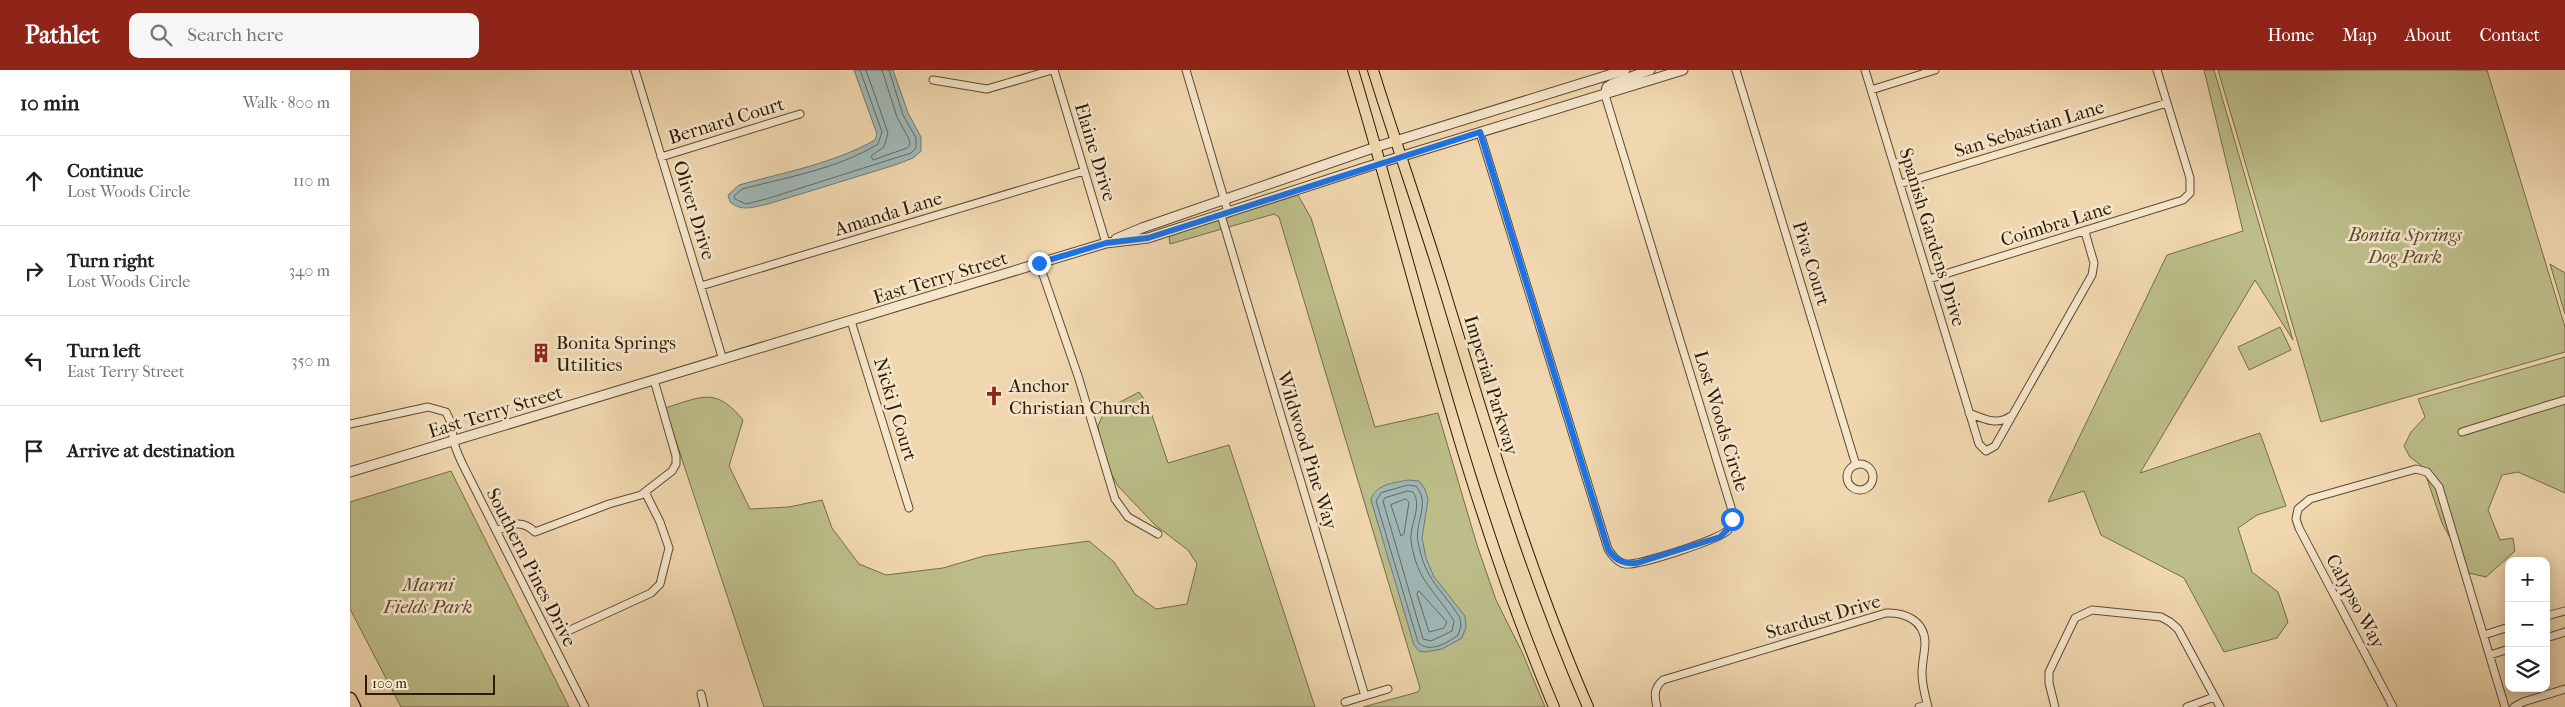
<!DOCTYPE html>
<html lang="en">
<head>
<meta charset="utf-8">
<style>
	:root { --surface:#fff; --page:#f6f6f6; --text:#222; --muted:#767676; --line:#e0e0e0; --accent:#8f2418 }
	body { margin:0; font-family:"IM FELL French Canon",serif; background:var(--page); color:var(--text) }
	.controls { position:absolute; right:15px; bottom:15px; display:grid; overflow:hidden; border-radius:10px; box-shadow:0 2px 12px #0003 }
	.controls button { width:45px; height:45px; display:grid; place-items:center; padding:0; border:0; border-bottom:1px solid var(--line); background:var(--surface); color:var(--text); font:25px sans-serif }
	.scale { position:absolute; left:15px; bottom:12px; width:130px; box-sizing:border-box; padding-left:5px; border:2px solid #2f1a04; border-top:0; font-size:14px; line-height:18px; white-space:nowrap; color:#2f1a04; -webkit-text-stroke:4px #f5e5cb; paint-order:stroke }
	.stop { position:absolute; width:15px; height:15px; margin:-11px; border:4px solid #1a73e8; border-radius:50%; background:#fff }
	.stop.end { background:#1a73e8; border-color:#fff; box-shadow:0 1px 5px #0008 }
	.list { margin:0; padding:0; list-style:none }
	h2 { display:flex; justify-content:space-between; align-items:center; height:65px; margin:0; padding:0 20px; font-size:21px }
	h2 small { font-size:16px; font-weight:400; color:var(--muted) }
	.list li { display:grid; grid-template-columns:32px 1fr auto; gap:15px; align-items:center; box-sizing:border-box; height:90px; padding:0 20px; border-top:1px solid var(--line) }
	.list b { display:block; font-size:19px; white-space:nowrap }
	.list p { margin:0; font-size:16px; white-space:nowrap; color:var(--muted) }
	.list em { font-size:16px; font-style:normal; color:var(--muted) }
	.icon { flex:none; width:28px; height:28px; fill:none; stroke:currentColor; stroke-width:2; stroke-linecap:round; stroke-linejoin:round }
	.map { position:relative; flex:none; width:2215px; height:637px; overflow:hidden }
	header { display:flex; align-items:center; gap:30px; box-sizing:border-box; height:70px; padding:0 25px; background:var(--accent); color:#fff }
	header strong { font-size:24px }
	nav { display:flex; gap:28px; margin-inline-start:auto; font-size:18px }
	.search { width:350px; height:45px; background:var(--page); display:flex; align-items:center; gap:12px; box-sizing:border-box; padding:0 18px; border-radius:10px; color:var(--muted); font-size:19px }
	main { display:flex }
	aside { flex:1; background:var(--surface) }
	.map>svg:first-child { display:block }
	.green { fill:#bcbd88; stroke:#766c46 }
	.water { fill:#9fb7b6; stroke:#72786f }
	.lines { fill:none; stroke-linecap:round; stroke-linejoin:round }
	.shore { stroke:#67685d; stroke-width:1 }
	.minor-casing { stroke:#5f492f; stroke-width:9 }
	.tertiary-casing { stroke:#5f492f; stroke-width:11 }
	.primary-casing { stroke:#2f1a04; stroke-width:12 }
	.motorway-casing { stroke:#2f1a04; stroke-width:15 }
	.minor { stroke:#f5e5cb; stroke-width:7 }
	.tertiary { stroke:#f5e5cb; stroke-width:9 }
	.primary { stroke:#f0d7af; stroke-width:10 }
	.motorway { stroke:#f0d7af; stroke-width:12 }
	.route { stroke:#1a73e8; stroke-width:6 }
	.labels { text-anchor:middle; stroke-width:5; stroke-linejoin:round; paint-order:stroke }
	.street-label { font-size:19px; fill:#2f1a04; stroke:#f5e5cb }
	.park-label { font-size:19px; font-style:italic; fill:#594b2c; stroke:#f5e5cb }
	.poi-label { font-size:19px; fill:#2f1a04; stroke:#f5e5cb; text-anchor:start }
</style>
</head>
<body>
<header>
<strong>Pathlet</strong>
<div class="search"><svg class="icon" aria-label="search" viewBox="0 0 24 24"><circle cx="10" cy="10" r="6"/><path d="M15 15l6 6"/></svg>Search here</div>
<nav><a>Home</a><a>Map</a><a>About</a><a>Contact</a></nav>
</header>
<main>
<aside>
<h2>10 min<small>Walk · 800 m</small></h2>
<ul class="list">
<li><svg class="icon" aria-label="ahead" viewBox="0 0 24 24"><path d="M12 20V5M6 11l6-6 6 6"/></svg><div><b>Continue</b><p>Lost Woods Circle</p></div><em>110 m</em></li>
<li><svg class="icon" aria-label="right" viewBox="0 0 24 24"><path d="M7 20v-9h11M14 6l5 5-5 5"/></svg><div><b>Turn right</b><p>Lost Woods Circle</p></div><em>340 m</em></li>
<li><svg class="icon" aria-label="left" viewBox="0 0 24 24"><path d="M17 20v-9H6M10 6l-5 5 5 5"/></svg><div><b>Turn left</b><p>East Terry Street</p></div><em>350 m</em></li>
<li><svg class="icon" aria-label="arrive" viewBox="0 0 24 24"><path d="M6 21V4h12l-3 4 3 4H6"/></svg><div><b>Arrive at destination</b></div></li>
</ul>
</aside>
<div class="map">
<svg width="2215" height="637" viewBox="0 0 2215 637">
	<rect width="100%" height="100%" fill="#f0d7af"/>
	<filter id="stains"><feTurbulence type="fractalNoise" baseFrequency=".004" numOctaves="4"/><feColorMatrix values="0 0 0 0 .2 0 0 0 0 .09 0 0 0 0 .02 0 0 0 .5 -.17"/></filter>
	<radialGradient id="worn" r=".72"><stop offset=".6" stop-color="#630" stop-opacity="0"/><stop offset="1" stop-color="#630" stop-opacity=".3"/></radialGradient>
	<path class="green" d="M1854,0H1864L1943,270L1905,210L1790,403L1910,363L1936,436L1907,445L1888,458L1902,502L1928,522L1938,552L1927,568L1874,582L1834,508L1751,465L1734,421L1698,432L1817,185L1893,161Z
		M1868,0H2137L2215,257V282L1971,352Z
		M948,125L961,148L1025,357L1088,343L1127,475L1146,530L1172,582L1195,637H1013L1068,622L1070,618L929,147L924,144L820,174L819,166Z
		M2200,194L2215,203V244Z
		M1930,257L1941,280L1899,300L1888,277Z
		M2215,287V423L2168,402L2152,405L2138,440L2150,470L2163,468L2165,481L2136,507L2119,503L2092,453L2073,397L2060,387L2054,376L2061,362L2075,347L2068,329Z
		M789,322L799,336L818,393L879,375L965,637H414L315,338C352,327 365,316 393,350L379,396L400,439L439,437L472,430L482,458L509,494L536,505L593,498L634,486L672,480L739,471L764,492L785,524L806,539L837,534L847,494L838,480L805,455L768,416L751,384L748,356L755,340Z
		M101,401L219,637H51L0,539V432Z"/>
	<path class="water" d="M504,0H543L558,43L571,67V81L563,88L545,95L418,134C403,137 392,142 380,132L378,125L389,115C435,102 482,94 525,70L527,64Z
		M1058,410L1069,411L1075,419L1078,430L1072,468L1076,488L1084,507L1115,546L1116,557L1112,568L1092,579L1076,582L1069,581L1064,575L1021,430C1025,414 1044,413 1058,410Z"/>
	<g class="lines">
		<path class="shore" d="M510,0L532,62L528,74C487,99 438,107 392,119L384,126L385,129L396,134L416,129L561,83L566,78V68L553,45L539,0
			M516,0L538,63L534,77L521,86L523,90L557,78L560,75L559,69L547,47L532,0
			M1058,415L1066,416C1081,434 1064,453 1068,472C1076,513 1091,517 1110,548L1111,556L1108,565C1098,573 1078,584 1068,572L1026,431L1031,423Z
			M1058,421L1063,422C1073,436 1059,456 1061,471C1067,512 1085,520 1104,551L1102,561L1081,571L1073,569L1033,431L1035,428Z
			M1056,429L1059,432L1054,464L1051,466L1041,435Z
			M1069,521L1097,552L1094,558L1079,562L1067,524Z"/>
		<defs>
			<path id="minor" d="M285,0L373,290
				M704,0L756,173
				M836,0L878,142
				M1386,0L1506,395
				M1515,0L1629,374L1636,381L1645,376L1742,205L1744,193L1735,162
				M583,10L637,19L702,0
				M1521,20L1585,0
				M1130,63L1258,479C1263,486 1267,492 1275,494C1288,496 1371,469 1378,460C1382,453 1382,445 1381,437L1255,25
				M311,87L450,44
				M1550,114L1817,33
				M871,145L1015,626
				M689,193L728,306L765,429L778,447L808,464
				M1579,209L1833,130L1840,123V108L1807,0
				M351,216L734,101
				M501,251L559,438
				M1619,343C1634,349 1647,356 1661,346
				M0,354L78,337L96,342C104,357 101,358 104,372C107,385 114,397 120,409L235,637
				M2112,362L2215,330
				M1497 407a13 13 0 1 1 26 0a13 13 0 1 1-26 0Z
				M146,461C161,454 172,449 185,462L259,434L291,425L322,401L326,394V386L304,310
				M2196,546L2215,541
				M218,561L301,523L310,514L319,478L310,452L295,422
				M2134,565L2159,557
				M2196,568L2215,562
				M2140,585L2159,579
				M351,624L354,637
				M995,632L1038,619
				M1307,637C1304,625 1304,618 1313,610L1536,543C1554,542 1574,550 1575,572C1575,582 1572,592 1572,603C1572,615 1575,626 1578,637
				M1569,637L1577,635
				M1705,637L1699,613V602L1725,548L1742,540L1811,547L1820,552L1828,559L1870,637
				M1837,637L1864,627
				M2043,637L1949,458L1946,449L1948,439L1960,429L2066,399L2077,402L2089,417L2155,637
				M2164,637L2173,632L2215,619"/>
			<path id="tertiary" d="M1255,25L1257,17L1262,14L1300,0
				M766,169L792,158L1026,77L1275,0
				M0,402L756,173L798,168L1020,96L1333,0"/>
			<path id="primary" d="M1003,0C1067,213 1117,432 1204,637
				M1023,0C1045,71 1070,141 1092,212C1136,356 1178,499 1238,637"/>
			<path id="motorway" d="M0,629L4,637"/>
		</defs>
		<use href="#minor" class="minor-casing"/>
		<use href="#tertiary" class="tertiary-casing"/>
		<use href="#primary" class="primary-casing"/>
		<use href="#motorway" class="motorway-casing"/>
		<use href="#minor" class="minor"/>
		<use href="#tertiary" class="tertiary"/>
		<use href="#primary" class="primary"/>
		<use href="#motorway" class="motorway"/>
	</g>
	<g class="lines">
		<path class="route" d="M689,193L756,173L798,168L1130,62L1258,479C1266,491 1273,494 1287,493L1370,467L1378,459L1382,449"/>
	</g>
	<defs>
		<symbol id="building-bare" viewBox="-9 -9 18 18"><path d="M-4-6H4V6H1V3H-1V6H-4ZM-2.5-4.3h1.7v1.8h-1.7ZM.8-4.3h1.7v1.8H.8ZM-2.5-1h1.7V.8h-1.7ZM.8-1h1.7V.8H.8Z" fill="#8f2418" stroke="#f5e5cb" stroke-width="2.5" paint-order="stroke"/></symbol>
		<symbol id="church-bare" viewBox="-9 -9 18 18"><path d="M-1.2-6h2.4v3.5h3.3v2.4h-3.3V6h-2.4V-.1h-3.3v-2.4h3.3Z" fill="#8f2418" stroke="#f5e5cb" stroke-width="2.5" paint-order="stroke"/></symbol>
	</defs>
	<g fill-rule="evenodd">
		<use href="#building-bare" x="177" y="269" width="28" height="28"/>
		<use href="#church-bare" x="630" y="312" width="28" height="28"/>
	</g>
	<g class="labels">
		<g class="street-label">
			<text transform="translate(376 50) rotate(-17)" y="7">Bernard Court</text>
			<text transform="translate(1679 58) rotate(-17)" y="7">San Sebastian Lane</text>
			<text transform="translate(746 82) rotate(73)" y="7">Elaine Drive</text>
			<text transform="translate(345 140) rotate(73)" y="7">Oliver Drive</text>
			<text transform="translate(538 143) rotate(-17)" y="7">Amanda Lane</text>
			<text transform="translate(1706 153) rotate(-17)" y="7">Coimbra Lane</text>
			<text transform="translate(1583 167) rotate(73)" y="7">Spanish Gardens Drive</text>
			<text transform="translate(1462 193) rotate(73)" y="7">Piva Court</text>
			<text transform="translate(590 207) rotate(-17)" y="7">East Terry Street</text>
			<text transform="translate(1142 315) rotate(73)" y="7">Imperial Parkway</text>
			<text transform="translate(546 339) rotate(73)" y="7">Nicki J Court</text>
			<text transform="translate(145 341) rotate(-17)" y="7">East Terry Street</text>
			<text transform="translate(1372 351) rotate(73)" y="7">Lost Woods Circle</text>
			<text transform="translate(958 380) rotate(73)" y="7">Wildwood Pine Way</text>
			<text transform="translate(182 497) rotate(63)" y="7">Southern Pines Drive</text>
			<text transform="translate(2006 531) rotate(62)" y="7">Calypso Way</text>
			<text transform="translate(1473 546) rotate(-16)" y="7">Stardust Drive</text>
		</g>
		<g class="park-label">
			<text x="2055" y="171">Bonita Springs<tspan x="2055" dy="22">Dog Park</tspan></text>
			<text x="78" y="521">Marni<tspan x="78" dy="22">Fields Park</tspan></text>
		</g>
		<g class="poi-label">
			<text x="206" y="279">Bonita Springs<tspan x="206" dy="22">Utilities</tspan></text>
			<text x="659" y="322">Anchor<tspan x="659" dy="22">Christian Church</tspan></text>
		</g>
	</g>
	<rect width="100%" height="100%" filter="url(#stains)"/>
	<rect width="100%" height="100%" fill="url(#worn)"/>
</svg>
<div class="controls">
<button>+</button>
<button>−</button>
<button><svg class="icon" aria-label="layers" viewBox="0 0 24 24"><path d="M12 4l9 5-9 5-9-5zM3 14l9 5 9-5"/></svg></button>
</div>
<div class="scale">100 m</div>
<div class="stop" style="left:1382px;top:449px"></div>
<div class="stop end" style="left:689px;top:193px"></div>
</div>
</main>
</body>
</html>
